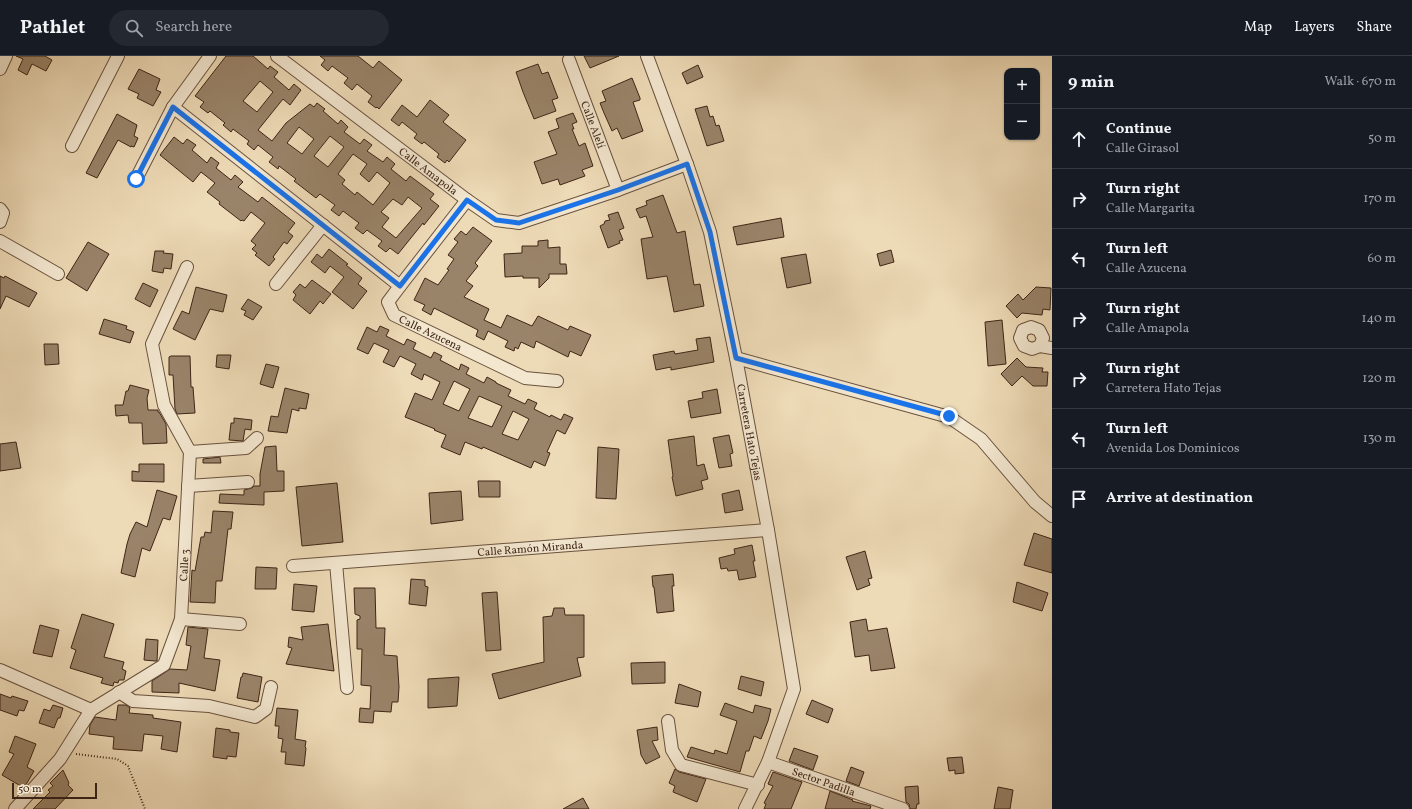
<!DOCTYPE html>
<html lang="en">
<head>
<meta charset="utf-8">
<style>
	:root { --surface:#171b24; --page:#242831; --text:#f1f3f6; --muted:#9ea1a6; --line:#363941 }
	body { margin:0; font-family:Vollkorn,serif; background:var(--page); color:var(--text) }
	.controls { position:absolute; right:12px; top:12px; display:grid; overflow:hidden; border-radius:8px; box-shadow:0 1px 3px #0004 }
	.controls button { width:36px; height:36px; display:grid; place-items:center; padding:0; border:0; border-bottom:1px solid var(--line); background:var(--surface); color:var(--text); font:20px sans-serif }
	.scale { position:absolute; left:12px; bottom:10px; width:85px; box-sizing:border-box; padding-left:4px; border:2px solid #3f2516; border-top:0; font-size:11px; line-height:14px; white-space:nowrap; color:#3f2516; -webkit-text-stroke:3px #f3e7d0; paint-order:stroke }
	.stop { position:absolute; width:12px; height:12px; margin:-9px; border:3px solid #1a73e8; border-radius:50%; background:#fff }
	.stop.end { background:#1a73e8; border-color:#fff; box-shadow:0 1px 4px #0008 }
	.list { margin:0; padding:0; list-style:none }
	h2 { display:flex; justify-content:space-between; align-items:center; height:52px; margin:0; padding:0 16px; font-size:17px }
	h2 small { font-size:13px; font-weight:400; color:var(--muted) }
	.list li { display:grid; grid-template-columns:26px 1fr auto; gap:12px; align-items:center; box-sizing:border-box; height:60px; padding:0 16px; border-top:1px solid var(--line) }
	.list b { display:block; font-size:15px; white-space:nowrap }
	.list p { margin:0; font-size:13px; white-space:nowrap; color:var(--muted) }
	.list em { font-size:13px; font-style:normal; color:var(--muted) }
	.icon { flex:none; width:22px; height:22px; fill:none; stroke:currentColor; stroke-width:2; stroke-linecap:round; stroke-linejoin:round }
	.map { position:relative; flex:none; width:1052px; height:753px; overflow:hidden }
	header { display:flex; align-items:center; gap:24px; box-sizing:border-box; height:56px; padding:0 20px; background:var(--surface); border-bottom:1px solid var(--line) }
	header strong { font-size:19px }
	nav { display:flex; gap:22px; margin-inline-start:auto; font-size:14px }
	.search { width:280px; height:36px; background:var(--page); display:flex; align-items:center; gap:10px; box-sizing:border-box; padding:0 14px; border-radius:22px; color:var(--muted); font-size:15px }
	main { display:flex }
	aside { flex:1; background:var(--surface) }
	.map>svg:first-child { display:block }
	.building { fill:#998369; stroke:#3f2516; fill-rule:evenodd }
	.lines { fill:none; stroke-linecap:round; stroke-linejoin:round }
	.minor-casing { stroke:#6a523e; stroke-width:14 }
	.path { stroke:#3f2516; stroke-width:2; stroke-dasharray:1 2; stroke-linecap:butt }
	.minor { stroke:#f3e7d0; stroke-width:12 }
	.route { stroke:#1a73e8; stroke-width:5 }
	.labels { text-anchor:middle; stroke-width:3; stroke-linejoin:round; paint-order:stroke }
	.street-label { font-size:11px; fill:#3f2516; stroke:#f3e7d0 }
</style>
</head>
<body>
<header>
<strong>Pathlet</strong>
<div class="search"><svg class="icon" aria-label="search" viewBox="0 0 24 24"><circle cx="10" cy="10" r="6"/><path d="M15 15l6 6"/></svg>Search here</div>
<nav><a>Map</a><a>Layers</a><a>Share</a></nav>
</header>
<main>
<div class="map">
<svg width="1052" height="753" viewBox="0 0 1052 753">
	<rect width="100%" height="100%" fill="#eddab6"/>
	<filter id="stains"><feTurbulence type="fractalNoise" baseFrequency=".005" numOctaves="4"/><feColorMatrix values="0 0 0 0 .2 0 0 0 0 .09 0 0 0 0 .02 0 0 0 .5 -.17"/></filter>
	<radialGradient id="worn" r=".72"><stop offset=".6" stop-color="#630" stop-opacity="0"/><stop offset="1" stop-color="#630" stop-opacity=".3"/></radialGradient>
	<path class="building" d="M16,0H45L52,4L46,15L32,8L27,19L18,14L23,3Z
		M226,0H253L268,13L270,10L278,16L274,21L289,34L294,28L301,34L290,49L283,43L258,74L272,85L286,67L310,48L314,51L317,47L325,53L323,55L338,68L341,64L348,71L344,76L360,88L364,83L372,89L367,95L383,106L387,101L395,108L391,113L406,125L410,120L434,138L430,143L439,150L424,169L423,167L398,198L390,192L386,196L378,190L382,185L367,174L363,178L355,172L359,167L343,155L339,160L331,154L335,149L320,138L316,142L294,125L296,123L279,110L278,113L269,106L273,101L258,89L254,94L247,88L249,85L233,73L231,76L223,69L225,67L210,55L208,57L200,51L204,46L195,40ZM260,25L273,36L257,56L243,45ZM299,71L314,83L302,98L287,87ZM330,80L344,91L328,111L314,100ZM353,98L367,108L360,118L369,126L377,116L390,127L373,149L357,136L355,139L342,128L345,124L338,118ZM408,141L422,152L396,182L382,171L389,162L381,156L393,143L402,149Z
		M320,0H358L373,12L379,5L402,24L379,53L377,51L376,52L368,46L372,40L357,28L352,34L344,27L348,22L332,10L328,15L321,9L325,4Z
		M584,0H619L590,12Z
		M538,8L542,18L548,16L558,42L552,44L556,55L534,63L523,36L516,16Z
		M698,9L703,21L687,28L682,17Z
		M139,13L160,23L156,34L161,36L153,50L137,42L139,38L128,33Z
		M632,22L640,42V44L633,46L643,75L622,83L617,72L612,75L604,57L600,47L606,45L602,35Z
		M430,44L449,59L443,66L466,84L449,106L447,104L445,107L437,101L439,98L424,86L422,88L414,82L417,78L402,66L399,70L391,64L402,49L417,61Z
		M707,50L710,61L713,60L716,70L719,69L724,85L707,90L695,53Z
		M573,57L577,66L572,68L574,73H572L579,90L585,87L593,110L582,114L585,120L560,129L558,123L542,128L534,106L557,98L548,76L559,72L556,63Z
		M117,58L137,69L134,80L138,82L134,91L131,90V91L118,84L97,122L86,117Z
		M174,81L183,88L187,83L196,89L192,94L207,107L211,101L219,107L216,112L231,124L235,119L243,126L238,131L258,146L262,141L295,167L288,176L293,180L287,188L284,186L273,201L275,203L269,210L255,199L257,197L252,193L256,189L251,185L265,167L251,156L244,165L242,164L241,165L219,148L220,146L207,136L215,127L201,116L193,126L160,99Z
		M663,139L677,177L685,175L694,229L700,228L704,250L674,256L667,220L647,223L641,183L653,181L646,160L640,162L636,153L647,149L646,145Z
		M618,156L624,172L619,174L623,184L619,185L620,187L608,192L600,170L604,168L605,165L610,164L608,159Z
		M781,162L784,181L737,189L733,171Z
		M473,171L492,185L475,207L478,210L466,225L473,230L464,241L489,253L484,264L501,272L507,259L532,270L538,260L568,274L570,270L591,279L581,300L570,295L568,301L536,285L534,292L521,286L518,293L515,291L514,295L505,291L508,285L488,275L484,284L476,280L478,274L434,252L431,259L422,254L425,249L414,244L425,222L438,229L449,214L447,213L454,203L448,199L458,186L454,183L461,175L466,179Z
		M548,184V192L560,191V208H566L567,218H549V222L539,232V222H523V220L505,221L504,198L522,197V190H538V185Z
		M88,186L109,198L87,235L66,222Z
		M329,193L348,208L346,209L362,222L358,228L367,235L353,253L332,236L344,221L330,210L325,217L311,206L317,198L322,202Z
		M891,194L894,206L880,210L877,198Z
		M155,195H164L163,197L173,198L171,213L164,212L163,217L152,215Z
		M806,198L811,227L787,232L781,202Z
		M0,220L4,222L5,220L37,237L29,251L6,240L0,253Z
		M312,224L331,238L323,248L320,245L310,258L293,244L296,239L293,236L300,228L305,232Z
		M143,227L158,234L150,251L135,243Z
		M196,231L227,239L223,256L210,253L195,284L173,273L182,255L189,258Z
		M1036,231L1051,232L1050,254L1043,253L1042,259L1022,257L1017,262L1006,250L1018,238L1023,244Z
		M248,243L262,251L253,264L244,259L246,255L241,253Z
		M104,263L127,270L126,273L134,276L130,287L99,278Z
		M1002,264L1006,308L988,310L985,266Z
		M380,270L389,274L386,280L404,289L407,283L416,287L413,293L431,302L434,296L442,300L440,304L459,314L461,308L469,312L466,318L484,327L487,321L496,326V327L511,334L508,340L525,348L528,343L537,347L534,353L550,361L551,359L561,364L564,358L573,362L565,378L557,374L547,396L550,397L545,410L534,405L531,412L483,391L482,393L465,386L460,399L441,391L446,379L434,374L435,373L405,361L415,337L432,344L440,326L424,318L422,324L411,318L416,308L400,300L394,311L383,306L389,294L374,287L368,298L357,293L367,271L377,276ZM454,325L470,333L459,355L443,348ZM479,340L502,350L492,371L468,362ZM513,355L529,363L518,384L502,378Z
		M710,281L714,306L671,314V311L656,314L653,299L674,295L675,298L698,294L696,283Z
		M44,288H58L59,308L45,309Z
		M217,299H231L229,313L216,311Z
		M171,300H190L191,331H193L195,357L177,358L175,353L173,319H169V301Z
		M1017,302L1026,311L1043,312L1042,316H1048L1047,330H1033L1022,320L1012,330L1001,318Z
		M266,308L279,311L273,332L260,328Z
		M130,329L149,334L147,342L148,354H158V356H159L166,368L167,387L143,388L142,367H129L128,359L116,360L115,349H123L126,335H128Z
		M285,332L309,338L306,353L299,352V355L292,353L287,377L268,375L271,360L278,361Z
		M717,333L721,357L691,362L688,345L703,342L702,336Z
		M234,362L252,364L251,374L245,373L243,385L229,384L231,367H234Z
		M729,379L733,397L730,398L732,410L719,412L713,382Z
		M694,380L697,410L704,408L708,423L701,425L703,433L676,440L672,421L673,420L668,384Z
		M16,386L21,412L0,415V388Z
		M276,390L277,415H284V435L264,436V449L219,447L220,438L244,439V434L252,432L254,430H260V418L265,391Z
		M598,391L619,393L616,443L596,442Z
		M220,401L221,407H203V403Z
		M139,408H164V426L132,425V415L139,416Z
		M478,425H500V441H479Z
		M337,427L343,486L302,490L296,431Z
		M157,434L177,440L170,464L163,462L150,495L142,492L135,521L121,517L127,488L130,478L136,466L147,471Z
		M739,434L743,454L725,457L722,438Z
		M461,435L463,464L431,468L429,437Z
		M213,455L233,456L231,473H228L222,525H216L215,547L190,546L192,514L195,515L201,481H204L205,476L211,477Z
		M1034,477L1052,483V517L1024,509Z
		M752,489L755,505H753L756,521L739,524L737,514L728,515L727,512L721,513L719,502L735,498L734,493Z
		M865,495L872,522L868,523L870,529L857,534L846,501Z
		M256,511L277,512L276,533H255Z
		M673,518L674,530H672L674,555L657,557L654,531H653L652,520Z
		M411,523L425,524V530L428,531L426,550L409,548Z
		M1017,526L1048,537L1042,555L1013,546Z
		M294,528L317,530L314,556L292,554Z
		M354,532H375L376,572H385L384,599L397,600L399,631L398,646H392L391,656L374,655L373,667L359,666L360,652L370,653L371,630L361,629L362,593H357V564L360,563V560L355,558Z
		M497,536L501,594L486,595L482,537Z
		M554,552H564L565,559H584V601L577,602L581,620L499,643L492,618L544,606L543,561L552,560Z
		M82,558L114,568L104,601L124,606L122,613L126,615L124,624H119L118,627L114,626L113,630L101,627L103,622L70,612L76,594L71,592Z
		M866,563L868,575L887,572L895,612L871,615L869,599L855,601L850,566Z
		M328,568L334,615L286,608L292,592L288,591L289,581L303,584L301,571Z
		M40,569L59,574L52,601L33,597Z
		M188,571L208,573L204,602L220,604L215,635L179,627V637L152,636V625L170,613L187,614L191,590L186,589Z
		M146,583L158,584L157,605H155L144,604Z
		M665,606V627L632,628L631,607Z
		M243,617L262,621L258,646L237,642L241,621H242Z
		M741,620L764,626L761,640L738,633Z
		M459,621L457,650L428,652V623Z
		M679,628L701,636L698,651L675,647Z
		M0,638L11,642L12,640L28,645L24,655L19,654L17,660L0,654Z
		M812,644L833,653L828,667L806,658Z
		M725,647L753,657L755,649L771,653L768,665L761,683L754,680L749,695H746L740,716L687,701L691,691L714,698L715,694L727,698L737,665L720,659Z
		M53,649L63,652L60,662H58L54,672L39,667L44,653L50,655Z
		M118,649H126L130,652L129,657L153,659V662L181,666L177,696L161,693L163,680L144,678L142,695L113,693L114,681L89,678L90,669L95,661L116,664Z
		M277,652L298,654L295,683L306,685L305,691L306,692L304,710L285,708L286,696H281L283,683L278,682L279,670H275Z
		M657,671L658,684L652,685L660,701L646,708L641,699L637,674Z
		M216,672L230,674V676L239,677L236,701L227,700V703L213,701Z
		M15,680L36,688L27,711L34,715L24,732L2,719L14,698L9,696Z
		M794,692L818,700L813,714L789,705Z
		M962,701L964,717L955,718V714L949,715L947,702Z
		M851,711L864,716L859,730L846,725Z
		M675,713L679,716L706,723L697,746L673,736L675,730L669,727Z
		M63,714L69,727L68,729L73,734L55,753H33L50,736L48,734L53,730L50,727Z
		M773,716L802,726L791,753H764L766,748L764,747L773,730L768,728Z
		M918,730L919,748H917L916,753H910L909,748L906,746L905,731Z
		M998,731L1013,734L1010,753H994Z
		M830,735L853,744L852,745L871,750L870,753H825Z
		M583,742L589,753H563Z"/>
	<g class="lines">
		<defs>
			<g id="minor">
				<path id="s1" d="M277,0L467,144L496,164L519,167L618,134L687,108"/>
				<path id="s2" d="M647,0L687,108L710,176L736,302L768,474L794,633L768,706L745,753"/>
				<path id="s3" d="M569,4L618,134"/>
				<path d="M0,13L6,0"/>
				<path d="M173,51L400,230"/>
				<path d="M72,90L118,0"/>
				<path d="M136,123L173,51L210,0"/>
				<path id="s4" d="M467,144L400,230L388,246L394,259L525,322L557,325"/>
				<path d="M0,153L3,157L0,166"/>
				<path d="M0,185L58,218"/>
				<path d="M276,228L323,169"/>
				<path d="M1040,290L1043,282L1039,274L1031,271L1023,274L1020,282L1024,290L1032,293L1040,290L1052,292"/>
				<path d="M736,302L949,361L981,383L1035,446L1052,460"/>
				<path d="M190,396L246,392L257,382"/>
				<path d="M188,430L248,426"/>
				<path d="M336,507L347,632"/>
				<path id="s5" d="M293,510L768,474"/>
				<path d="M181,563L240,568"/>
				<path d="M0,614L91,654"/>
				<path d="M119,636L133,645L209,650L255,661L266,653L271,631"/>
				<path d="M668,665L672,694L681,709L758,729"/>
				<path id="s6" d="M768,706L903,753"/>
				<path id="s7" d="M15,753L60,703L91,654L164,609L181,563L190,396L164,349L152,288L187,211"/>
			</g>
		</defs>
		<use href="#minor" class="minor-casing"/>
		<path class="path" d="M76,698L117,703L128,710L145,753"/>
		<use href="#minor" class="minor"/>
	</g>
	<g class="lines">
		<path class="route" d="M136,123L173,51L400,230L467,144L496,164L519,167L618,134L687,108L710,176L736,302L949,360"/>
	</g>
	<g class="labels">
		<g class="street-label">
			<text dy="4" stroke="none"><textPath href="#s3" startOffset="69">Calle Alelí</textPath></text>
			<text dy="4" stroke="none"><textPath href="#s1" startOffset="190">Calle Amapola</textPath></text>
			<text dy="4" stroke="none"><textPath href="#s4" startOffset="184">Calle Azucena</textPath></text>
			<text dy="4" stroke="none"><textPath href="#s2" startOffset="391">Carretera Hato Tejas</textPath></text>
			<text dy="4" stroke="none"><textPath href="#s5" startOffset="238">Calle Ramón Miranda</textPath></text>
			<text dy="4" stroke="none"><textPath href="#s7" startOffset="314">Calle 3</textPath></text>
			<text dy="4" stroke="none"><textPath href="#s6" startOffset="59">Sector Padilla</textPath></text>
		</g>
	</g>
	<rect width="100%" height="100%" filter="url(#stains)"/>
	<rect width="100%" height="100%" fill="url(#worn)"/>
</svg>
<div class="controls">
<button>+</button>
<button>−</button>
</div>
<div class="scale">50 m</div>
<div class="stop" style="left:136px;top:123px"></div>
<div class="stop end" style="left:949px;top:360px"></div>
</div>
<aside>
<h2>9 min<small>Walk · 670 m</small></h2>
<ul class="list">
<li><svg class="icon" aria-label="ahead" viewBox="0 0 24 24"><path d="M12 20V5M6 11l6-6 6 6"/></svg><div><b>Continue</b><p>Calle Girasol</p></div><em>50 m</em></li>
<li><svg class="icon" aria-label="right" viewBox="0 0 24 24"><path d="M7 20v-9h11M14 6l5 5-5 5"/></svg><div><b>Turn right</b><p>Calle Margarita</p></div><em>170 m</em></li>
<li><svg class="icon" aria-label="left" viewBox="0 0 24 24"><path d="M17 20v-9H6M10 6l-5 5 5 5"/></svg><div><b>Turn left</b><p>Calle Azucena</p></div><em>60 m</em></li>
<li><svg class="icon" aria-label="right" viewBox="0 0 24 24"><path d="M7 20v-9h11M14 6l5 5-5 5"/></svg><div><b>Turn right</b><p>Calle Amapola</p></div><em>140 m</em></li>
<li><svg class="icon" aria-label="right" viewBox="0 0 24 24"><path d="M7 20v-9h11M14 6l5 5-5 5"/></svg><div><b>Turn right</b><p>Carretera Hato Tejas</p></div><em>120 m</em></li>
<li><svg class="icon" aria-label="left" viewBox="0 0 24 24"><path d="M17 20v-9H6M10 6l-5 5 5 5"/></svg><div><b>Turn left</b><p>Avenida Los Dominicos</p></div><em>130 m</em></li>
<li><svg class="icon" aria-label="arrive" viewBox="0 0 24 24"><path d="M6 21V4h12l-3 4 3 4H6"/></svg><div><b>Arrive at destination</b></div></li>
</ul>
</aside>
</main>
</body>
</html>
